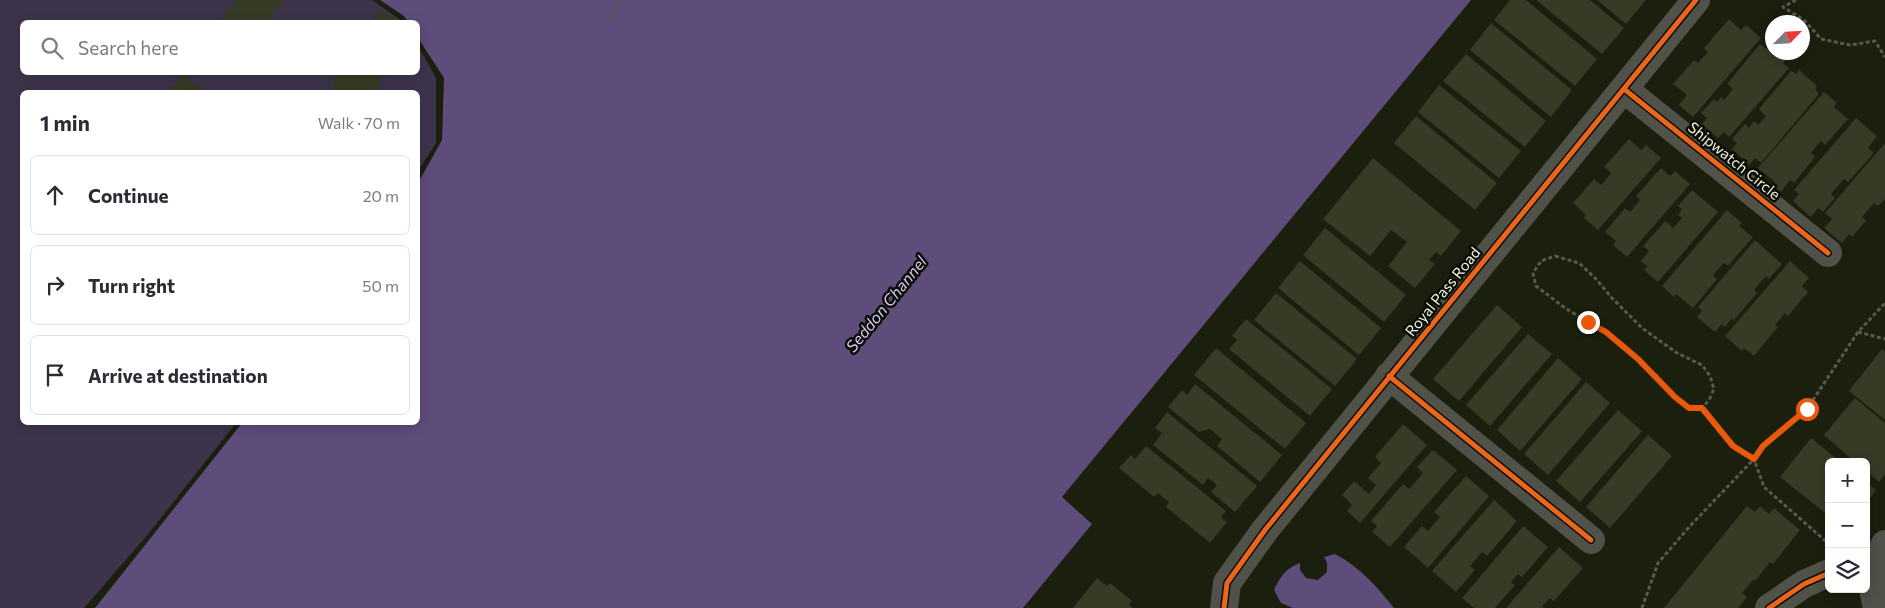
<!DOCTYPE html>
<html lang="en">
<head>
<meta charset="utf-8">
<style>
	:root { --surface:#fff; --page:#f7f7f7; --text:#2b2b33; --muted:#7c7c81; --line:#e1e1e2 }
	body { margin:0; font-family:Commissioner,sans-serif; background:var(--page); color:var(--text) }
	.controls { position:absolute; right:15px; bottom:15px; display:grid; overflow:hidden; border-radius:8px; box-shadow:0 2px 12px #0003 }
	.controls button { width:45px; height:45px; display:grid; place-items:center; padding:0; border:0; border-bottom:1px solid var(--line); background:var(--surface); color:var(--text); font:25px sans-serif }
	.compass { position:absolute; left:1765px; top:15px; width:45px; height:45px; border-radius:50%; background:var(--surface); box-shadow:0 2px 12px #0003; rotate:65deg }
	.stop { position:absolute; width:15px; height:15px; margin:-11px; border:4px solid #ea580c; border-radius:50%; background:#fff }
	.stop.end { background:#ea580c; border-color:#fff; box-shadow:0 1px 5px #0008 }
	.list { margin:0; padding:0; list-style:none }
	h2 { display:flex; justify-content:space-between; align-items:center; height:65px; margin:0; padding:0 20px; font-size:21px }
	h2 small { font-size:16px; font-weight:400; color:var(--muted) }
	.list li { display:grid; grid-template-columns:32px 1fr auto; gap:15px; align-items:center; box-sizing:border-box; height:80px; margin:0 10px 10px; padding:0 10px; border:1px solid var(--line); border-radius:8px }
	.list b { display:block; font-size:19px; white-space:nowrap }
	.list em { font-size:16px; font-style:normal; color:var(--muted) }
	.icon { flex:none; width:28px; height:28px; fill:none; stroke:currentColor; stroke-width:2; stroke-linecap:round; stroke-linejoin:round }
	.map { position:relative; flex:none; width:1885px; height:608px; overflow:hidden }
	.search { position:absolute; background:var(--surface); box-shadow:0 2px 12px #0003; left:20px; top:20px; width:400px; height:55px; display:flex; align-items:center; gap:12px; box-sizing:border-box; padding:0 18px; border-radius:8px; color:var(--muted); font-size:19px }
	.panel { position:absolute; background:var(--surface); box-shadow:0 2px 12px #0003; left:20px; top:90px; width:400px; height:335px; border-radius:8px }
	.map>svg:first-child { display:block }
	.green { fill:#3d344c }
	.water { fill:#5e4c7b }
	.building { fill:#363b26 }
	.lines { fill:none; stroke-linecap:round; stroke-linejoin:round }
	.path { stroke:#565a4f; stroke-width:3; stroke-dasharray:4 2.5; stroke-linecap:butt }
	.minor { stroke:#505249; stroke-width:28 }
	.cycleway-casing { stroke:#090d03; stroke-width:8 }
	.cycleway { stroke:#eb651d; stroke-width:5 }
	.route { stroke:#ea580c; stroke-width:6 }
	.labels { text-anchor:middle; stroke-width:5; stroke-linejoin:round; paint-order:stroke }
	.street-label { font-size:15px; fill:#f1f7e5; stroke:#090d03 }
	.water-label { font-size:16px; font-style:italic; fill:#dac9fa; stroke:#090d03 }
</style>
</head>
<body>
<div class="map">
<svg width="1885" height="608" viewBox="0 0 1885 608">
	<rect width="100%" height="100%" fill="#1a1f0e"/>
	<path class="green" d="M0,0H372L403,22H22V72H418V46L436,78V143L418,171V92H22V422L236,423L149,533L84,608H0Z"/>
	<path class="water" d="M380,0H1471L1062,497L1092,524L1023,608H95L242,423L418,422V183L442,140L444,78L418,38V22H408L404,16Z
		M1335,554C1360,567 1377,587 1394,608H1293L1281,603L1274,590C1280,577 1286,568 1300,563V570L1306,578L1318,580L1327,572V563L1324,557Z"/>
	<path class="building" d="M236,0H284L266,22H218Z
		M1510,0H1526L1597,59L1575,86L1494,20Z
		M1536,0H1590L1624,28L1602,54Z
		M1597,0H1646L1626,24Z
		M380,9L398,22H370Z
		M1729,19L1741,30L1746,25L1761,38L1693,117L1679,105L1687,95L1673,84L1694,60L1698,63L1708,52L1704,48Z
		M1491,23L1572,90L1551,117L1470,50Z
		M1760,44L1766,49L1769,45L1772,48V52H1778L1786,59L1783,63L1789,68L1729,137L1724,132L1718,138L1702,124L1707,118L1701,113L1714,99L1717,102L1721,97L1724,100L1733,89L1727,84Z
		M1466,54L1546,121L1525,147L1443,81Z
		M1799,70L1817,86L1815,89L1819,94L1761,163L1755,158L1749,165L1732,149L1737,143L1732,139L1745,124L1749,128L1754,121L1758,125L1766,116L1759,109L1791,71L1796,74Z
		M337,72H379L381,92H334L333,74H337Z
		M183,74L206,92H169Z
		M1439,85L1521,151L1499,178L1418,112Z
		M1824,92L1837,103L1834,107L1848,119L1825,145L1821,141L1811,153L1815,157L1794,183L1790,180L1781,192L1772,185L1775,182L1758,168Z
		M1416,116L1497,183L1475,210L1394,143Z
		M1856,118L1877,136L1868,148L1874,153L1848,182L1844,179L1831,194L1835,198L1823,212L1818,208L1811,217L1793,201L1799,194L1794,190Z
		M1629,139L1641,150L1646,145L1661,158L1598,230L1584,218L1586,215L1573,203L1594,179L1601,185L1611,173L1604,167Z
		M1885,143V199L1878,206L1874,203L1862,217L1866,221L1852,237L1849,234L1842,243L1824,228L1832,219L1825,213Z
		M1373,158L1461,231L1441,256L1436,252L1429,260L1435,264L1415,288L1388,266L1407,242L1391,230L1370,256L1323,219Z
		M1661,168L1670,176L1675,171L1690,184L1627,257L1613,245L1616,241L1605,232L1625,208L1630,212L1640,200L1636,196Z
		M1692,190L1718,212L1658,282L1644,270L1648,266L1641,261L1649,251L1643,246L1665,221L1673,228L1682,218L1678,215L1682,209L1678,206Z
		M1727,210L1742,223L1739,226L1753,237L1728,266L1724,263L1713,275L1717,279L1693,308L1676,294L1674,297L1662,286Z
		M1325,228L1406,295L1384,322L1303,255Z
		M1755,240L1782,264L1769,279L1766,276L1754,290L1757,293L1734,320L1731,319L1725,327L1722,324L1715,332L1697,317L1702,311L1698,307Z
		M1300,261L1381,328L1359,355L1278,288Z
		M1790,261L1809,278L1802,286L1808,292L1788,316L1785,313L1775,325L1778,327L1754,356L1744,348L1742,351L1725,336Z
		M1276,293L1357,359L1335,386L1254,320Z
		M1497,305L1522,327L1459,401L1433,379Z
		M1246,319L1332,389L1310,416L1229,349L1237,340L1232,336Z
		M1528,334L1552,354L1490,426L1466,405Z
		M1216,348L1306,423L1285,449L1194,375Z
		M1882,349L1885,351V420L1849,391Z
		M1558,358L1582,379L1520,451L1497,430Z
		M1586,382L1610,403L1548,475L1524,454Z
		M1195,384L1282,455L1260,482L1217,446L1222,439L1210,429L1199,432L1168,407L1182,390L1187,395Z
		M1855,398L1885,423V474L1879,482L1866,471V462H1855L1824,435Z
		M1618,410L1642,431L1580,502L1556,481Z
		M1167,412L1257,486L1235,512L1211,492L1217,485L1208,478L1203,485L1153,445L1162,433L1155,428Z
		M1403,424L1427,445L1360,523L1347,511L1352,505L1342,495L1354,481L1369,494L1376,485L1368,478L1381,463L1375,457Z
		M1648,435L1672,456L1610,528L1586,507Z
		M1811,438L1841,462H1829V516L1780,477Z
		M1146,446L1226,511L1221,517L1227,522L1210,543L1166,507L1169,502L1158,493L1154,497L1119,468L1131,455L1135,459Z
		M1433,450L1457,470L1390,547L1372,532L1377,526L1371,521L1403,484L1409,489L1423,473L1417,467Z
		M1466,476L1489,496L1428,568L1404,547L1422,526L1428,531L1440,517L1434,512Z
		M1866,482L1876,490L1866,503Z
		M1494,500L1517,521L1487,556L1482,552L1470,566L1475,570L1456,592L1432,571Z
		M1747,506L1755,512L1760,506L1769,514L1774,508L1800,530L1773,564L1770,562L1755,581L1753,580L1742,593L1747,597L1738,608H1664Z
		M1523,526L1548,547L1522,577L1518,574L1511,582L1515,585L1495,608H1474L1462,598Z
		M1559,547L1583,568L1554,601L1550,598L1542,606L1544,608H1506Z
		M1097,578L1107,586L1110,583L1132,601L1129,605L1133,608H1073Z"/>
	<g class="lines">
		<path class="path" d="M1796,0L1783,7L1804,20L1821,39L1850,45L1875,41L1885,57
			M610,20L621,0
			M1555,256L1579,263L1596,279L1611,297L1642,328L1677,353L1702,365L1710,376L1714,389L1709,400L1702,408L1689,407L1675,397L1657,376L1621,344L1605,332L1565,308L1536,286L1533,273L1541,261Z
			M1858,332L1885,339
			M1702,408L1733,446L1754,459L1764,487L1829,544
			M1642,608L1658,563L1690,526L1754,459L1763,446L1807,409L1858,332L1885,303"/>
		<path class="minor" d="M1624,89L1828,253
			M1389,376L1591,540
			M1224,608L1227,583L1265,530L1696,0
			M1769,608L1804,584L1829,573
			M1877,608C1870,585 1873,565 1885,544"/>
		<defs>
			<path id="cycleway" d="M1624,89L1828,253
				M1389,376L1591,540
				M1224,608L1227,583L1265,530L1696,0
				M1769,608L1804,584L1829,573"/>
		</defs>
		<use href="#cycleway" class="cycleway-casing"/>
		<use href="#cycleway" class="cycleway"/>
	</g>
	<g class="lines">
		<path class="route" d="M1588,322L1606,332L1638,359L1675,397L1689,408H1702L1733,446L1754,459L1763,446L1807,409"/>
	</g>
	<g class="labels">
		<g class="street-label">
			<text transform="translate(1734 161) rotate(39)" y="5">Shipwatch Circle</text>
			<text transform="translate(1443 292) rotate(-51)" y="5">Royal Pass Road</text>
		</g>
		<g class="water-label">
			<text transform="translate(886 304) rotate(-51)" y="6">Seddon Channel</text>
		</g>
	</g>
</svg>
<div class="controls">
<button>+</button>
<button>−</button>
<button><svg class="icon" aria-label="layers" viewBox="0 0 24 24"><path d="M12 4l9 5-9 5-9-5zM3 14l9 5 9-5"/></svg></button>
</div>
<svg class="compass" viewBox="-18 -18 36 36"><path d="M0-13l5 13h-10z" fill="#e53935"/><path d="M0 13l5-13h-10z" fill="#7c7c81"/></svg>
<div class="stop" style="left:1807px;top:409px"></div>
<div class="stop end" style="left:1588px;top:322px"></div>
<div class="search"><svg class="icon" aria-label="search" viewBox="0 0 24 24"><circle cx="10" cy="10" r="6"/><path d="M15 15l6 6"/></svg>Search here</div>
<section class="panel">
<h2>1 min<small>Walk · 70 m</small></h2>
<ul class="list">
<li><svg class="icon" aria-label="ahead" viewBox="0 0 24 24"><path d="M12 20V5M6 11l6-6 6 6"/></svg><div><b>Continue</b></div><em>20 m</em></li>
<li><svg class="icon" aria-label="right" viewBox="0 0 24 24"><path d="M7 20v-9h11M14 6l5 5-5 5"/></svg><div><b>Turn right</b></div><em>50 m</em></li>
<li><svg class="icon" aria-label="arrive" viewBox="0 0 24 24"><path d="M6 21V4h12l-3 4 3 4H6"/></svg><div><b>Arrive at destination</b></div></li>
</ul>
</section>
</div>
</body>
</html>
